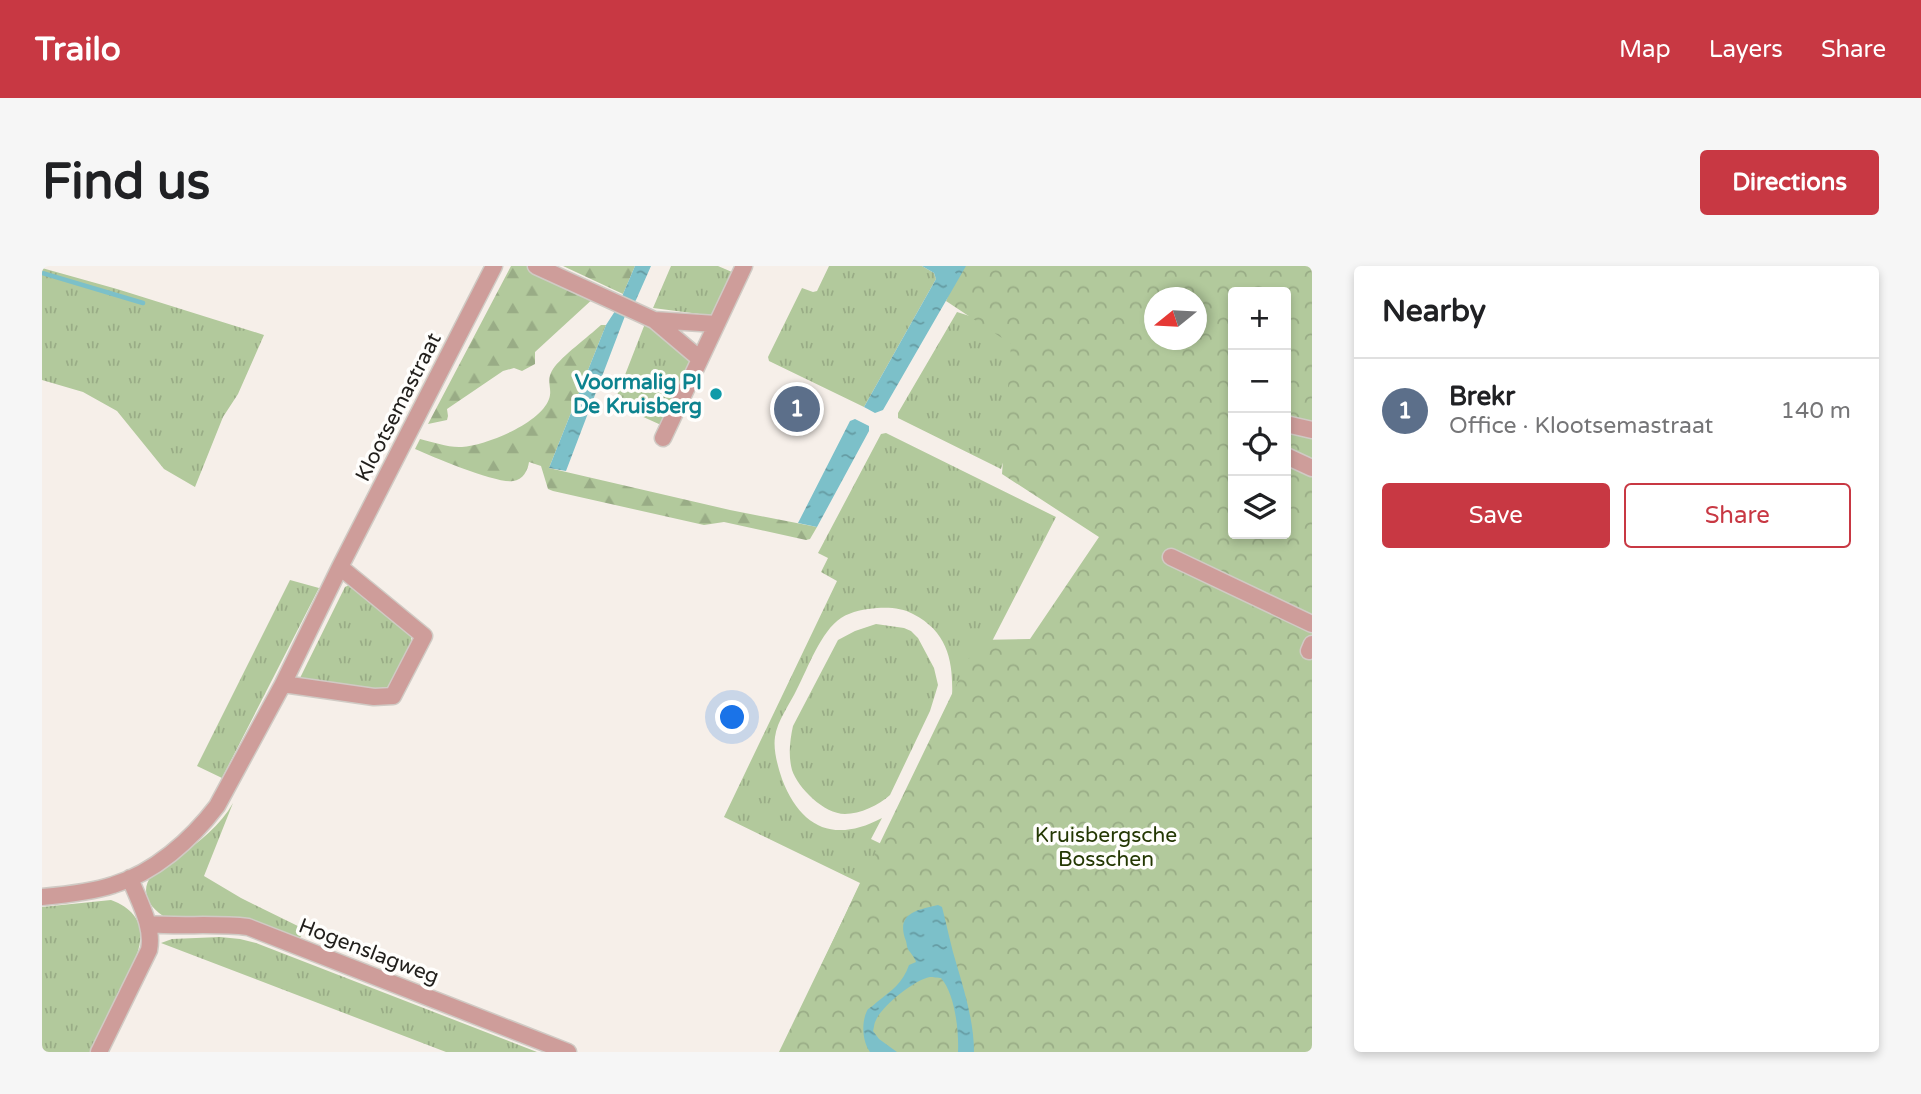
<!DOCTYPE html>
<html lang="en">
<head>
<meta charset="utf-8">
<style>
	:root { --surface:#fff; --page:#f6f6f6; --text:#202124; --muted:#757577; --line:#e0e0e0; --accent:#c83843 }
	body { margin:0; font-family:"Varela Round",sans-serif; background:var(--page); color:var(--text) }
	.controls { position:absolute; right:21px; top:21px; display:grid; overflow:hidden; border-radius:7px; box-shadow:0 4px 10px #0003 }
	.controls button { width:63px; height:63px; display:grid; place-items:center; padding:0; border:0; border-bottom:2px solid var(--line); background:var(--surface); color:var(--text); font:35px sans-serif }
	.compass { position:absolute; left:1102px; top:21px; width:63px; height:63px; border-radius:50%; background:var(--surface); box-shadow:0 4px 10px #0003; rotate:252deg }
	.you { position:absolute; left:691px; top:452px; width:24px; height:24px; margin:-18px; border:5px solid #fff; border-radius:50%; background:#1a73e8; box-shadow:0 0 0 10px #1a73e833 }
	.badge { display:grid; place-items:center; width:46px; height:46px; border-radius:50%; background:var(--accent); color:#fff; font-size:23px; font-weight:700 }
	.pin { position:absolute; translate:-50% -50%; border:4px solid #fff; box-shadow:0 2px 7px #0006 }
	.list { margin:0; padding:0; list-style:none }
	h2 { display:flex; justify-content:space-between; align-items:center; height:91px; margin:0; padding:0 28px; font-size:30px }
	h2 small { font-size:23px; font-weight:400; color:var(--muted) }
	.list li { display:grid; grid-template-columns:46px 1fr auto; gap:21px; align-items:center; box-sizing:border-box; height:105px; padding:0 28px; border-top:2px solid var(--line) }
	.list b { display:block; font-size:26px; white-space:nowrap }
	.list p { margin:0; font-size:23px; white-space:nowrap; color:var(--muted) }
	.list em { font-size:23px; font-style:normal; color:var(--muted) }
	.actions { display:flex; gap:14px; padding:21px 28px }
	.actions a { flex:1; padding:16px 0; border:2px solid var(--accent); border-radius:7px; text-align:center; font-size:24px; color:var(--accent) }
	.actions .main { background:var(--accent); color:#fff }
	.icon { flex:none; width:38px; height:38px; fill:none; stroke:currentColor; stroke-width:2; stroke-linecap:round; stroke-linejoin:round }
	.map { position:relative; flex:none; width:1270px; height:786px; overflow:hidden; border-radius:7px }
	header { display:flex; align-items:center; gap:42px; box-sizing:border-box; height:98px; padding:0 35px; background:var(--accent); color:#fff }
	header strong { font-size:33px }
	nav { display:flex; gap:38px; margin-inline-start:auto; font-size:24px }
	.intro { display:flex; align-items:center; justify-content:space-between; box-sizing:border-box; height:168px; padding:0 42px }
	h1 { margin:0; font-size:49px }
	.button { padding:18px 32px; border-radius:7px; background:var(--accent); color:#fff; font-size:24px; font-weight:700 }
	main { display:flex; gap:42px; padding:0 42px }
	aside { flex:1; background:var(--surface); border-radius:7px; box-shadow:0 4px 10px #0003 }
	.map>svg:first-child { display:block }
	.grass { fill:url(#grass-tufts) }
	.forest { fill:url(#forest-firs) }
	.park { fill:url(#park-crowns); fill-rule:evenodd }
	.water { fill:url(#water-ripples) }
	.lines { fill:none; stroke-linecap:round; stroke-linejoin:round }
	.stream { stroke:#7cc0c9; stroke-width:4.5 }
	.minor-casing { stroke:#d0cac4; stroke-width:19 }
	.minor { stroke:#ce9d9a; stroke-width:16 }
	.culture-dot { fill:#0f9aa8; stroke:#fffefc; stroke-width:2.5 }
	.labels { text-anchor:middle; stroke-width:7; stroke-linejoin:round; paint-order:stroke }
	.culture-label { font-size:21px; font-weight:bold; fill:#0d838f; stroke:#fffefc; text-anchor:end }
	.street-label { font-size:21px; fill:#211f1c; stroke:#fffefc }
	.park-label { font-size:21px; fill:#243803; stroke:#fffefc }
</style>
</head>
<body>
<header>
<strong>Trailo</strong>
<nav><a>Map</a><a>Layers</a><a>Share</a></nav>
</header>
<div class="intro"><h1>Find us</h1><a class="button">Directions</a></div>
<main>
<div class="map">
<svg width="1270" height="786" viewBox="0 0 1270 786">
	<defs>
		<pattern id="grass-tufts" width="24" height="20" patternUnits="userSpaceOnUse" patternTransform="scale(1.75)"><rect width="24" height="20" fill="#b2c99c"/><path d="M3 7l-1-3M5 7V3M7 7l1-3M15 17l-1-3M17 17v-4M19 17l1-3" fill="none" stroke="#99ac86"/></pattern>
		<pattern id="forest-firs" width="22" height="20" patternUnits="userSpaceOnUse" patternTransform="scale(1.75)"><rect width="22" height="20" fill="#b2c99c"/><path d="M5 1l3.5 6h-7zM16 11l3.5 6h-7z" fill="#99ac86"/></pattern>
		<pattern id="park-crowns" width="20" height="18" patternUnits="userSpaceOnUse" patternTransform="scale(1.75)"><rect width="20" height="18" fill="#b2c99c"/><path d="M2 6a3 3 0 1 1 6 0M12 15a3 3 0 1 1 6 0" fill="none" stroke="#99ac86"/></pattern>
		<pattern id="water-ripples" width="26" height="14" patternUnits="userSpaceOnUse" patternTransform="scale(1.75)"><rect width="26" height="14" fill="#7cc0c9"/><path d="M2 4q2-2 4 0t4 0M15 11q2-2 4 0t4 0" fill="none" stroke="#659ba2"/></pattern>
	</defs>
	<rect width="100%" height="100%" fill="#f6efe9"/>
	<path class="grass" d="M629,0H676L690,6L692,12L673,50L611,42Z
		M787,0H880L892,7L894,13L822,141L727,95L726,91L760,22L771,26L775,25Z
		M0,2L75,23L222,69L196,128L181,151L153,221L122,203L75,145L41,126L0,114Z
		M915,46L937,53L969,70L979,114L970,168L959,203L856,152V147Z
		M604,55L653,93L619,159L575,139L574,132Z
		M844,167L1014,251L909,455C911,413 916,371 871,348C861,342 847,341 835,342C823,343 810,345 799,352C779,365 766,402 755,423C748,438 735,455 733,471C731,484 736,501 740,513C759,563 793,577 840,552L829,573L852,584L739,786L818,617L682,551L795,315L779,306L786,292L776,287L839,168Z
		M248,314L277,322L180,512L155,500Z
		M307,319L311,320L369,370C372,384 354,415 344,425L258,415V412L298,331L303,321Z
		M834,358L862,362L869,365L876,372L892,402L896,419L888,445L848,529C837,539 818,548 803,548C782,548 756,522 750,504C746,489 748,474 751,460L796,374L813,365Z
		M191,537L162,610L199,632L264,664L256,674L125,652C109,644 96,626 110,609C116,601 129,596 137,590C157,576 179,559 191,537Z
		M69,634C98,645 104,664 94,691L48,786H0V641Z
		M178,671L198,673L214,677L495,786H404L119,677L130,673Z"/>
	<path class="forest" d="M469,0H489L554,30L493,86V98L480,105L472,102L461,105L405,143L406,150L405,154L386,158Z
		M521,0H593L581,28Z
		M559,59H564L507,202L688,244L775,261L768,273L764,274L682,256L662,259L511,225L506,223L499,200L487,196C486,204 481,214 471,215C455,218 391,191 373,183L378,173C391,176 407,182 420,181C444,179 498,158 507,133C511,122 503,115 511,103C520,90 546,71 559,59Z"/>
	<path class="park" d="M919,0H1270V786H737L936,374L988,373L1057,271L960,208L969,78L904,35ZM1191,26H1244V268H1191ZM1112,32H1154V74H1112Z"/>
	<path class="water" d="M593,0H609L594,34L583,50L524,205L507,202L564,59L575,42Z
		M880,0H924L841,144L833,147L822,141L894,13L892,7Z
		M813,153L827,160V165L775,261L756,257L808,155Z
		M896,639L900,641C905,660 909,681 915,700C923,727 932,757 932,786H916C917,765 913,728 899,712C897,712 890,711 888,711C872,714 840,740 834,754C832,757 832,762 831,765L837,773L855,786H828C820,775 819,755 826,743C827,743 834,737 835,736C849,725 861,717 867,699L874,696C873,692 870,689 868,686C865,683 865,679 864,675C853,647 875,644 896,639Z"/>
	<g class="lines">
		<path class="stream" d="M0,7L101,37"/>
		<defs>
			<path id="minor" d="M494,0L612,54
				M658,93L612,54L674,58
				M1244,158L1270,164
				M621,172L702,0
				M1244,190L1270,202
				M1129,291L1270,358
				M1267,385L1270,378
				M241,418L332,431L351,430L382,370L298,301
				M0,631C22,629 50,626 71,619C112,607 149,574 175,540L241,418L298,301L452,0
				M106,658C139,661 173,657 206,661L526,786
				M57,786L107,684C112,660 96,634 88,612"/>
		</defs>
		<use href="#minor" class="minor-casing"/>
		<use href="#minor" class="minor"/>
	</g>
	<circle class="culture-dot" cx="674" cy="128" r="7"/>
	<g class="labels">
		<g class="culture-label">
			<text x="660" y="123">Voormalig PI<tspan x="660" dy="24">De Kruisberg</tspan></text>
		</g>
		<g class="street-label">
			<text transform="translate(356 141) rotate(-63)" y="7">Klootsemastraat</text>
			<text transform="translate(327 685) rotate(21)" y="7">Hogenslagweg</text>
		</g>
		<g class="park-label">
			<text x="1064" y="576">Kruisbergsche<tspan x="1064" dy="24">Bosschen</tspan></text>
		</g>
	</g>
</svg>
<div class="controls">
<button>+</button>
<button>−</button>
<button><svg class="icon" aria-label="locate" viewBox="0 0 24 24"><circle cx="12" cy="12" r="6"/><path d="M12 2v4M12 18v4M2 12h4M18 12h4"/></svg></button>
<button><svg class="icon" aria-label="layers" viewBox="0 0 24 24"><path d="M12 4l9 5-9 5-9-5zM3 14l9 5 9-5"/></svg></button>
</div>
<svg class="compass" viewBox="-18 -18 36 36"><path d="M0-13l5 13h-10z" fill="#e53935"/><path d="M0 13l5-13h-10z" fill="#757577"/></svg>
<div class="you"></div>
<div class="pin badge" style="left:755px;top:143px;background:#5c6f8a">1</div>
</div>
<aside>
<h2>Nearby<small></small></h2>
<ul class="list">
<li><span class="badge" style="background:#5c6f8a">1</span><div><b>Brekr</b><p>Office · Klootsemastraat</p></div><em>140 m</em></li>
</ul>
<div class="actions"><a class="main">Save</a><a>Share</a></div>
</aside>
</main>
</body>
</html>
